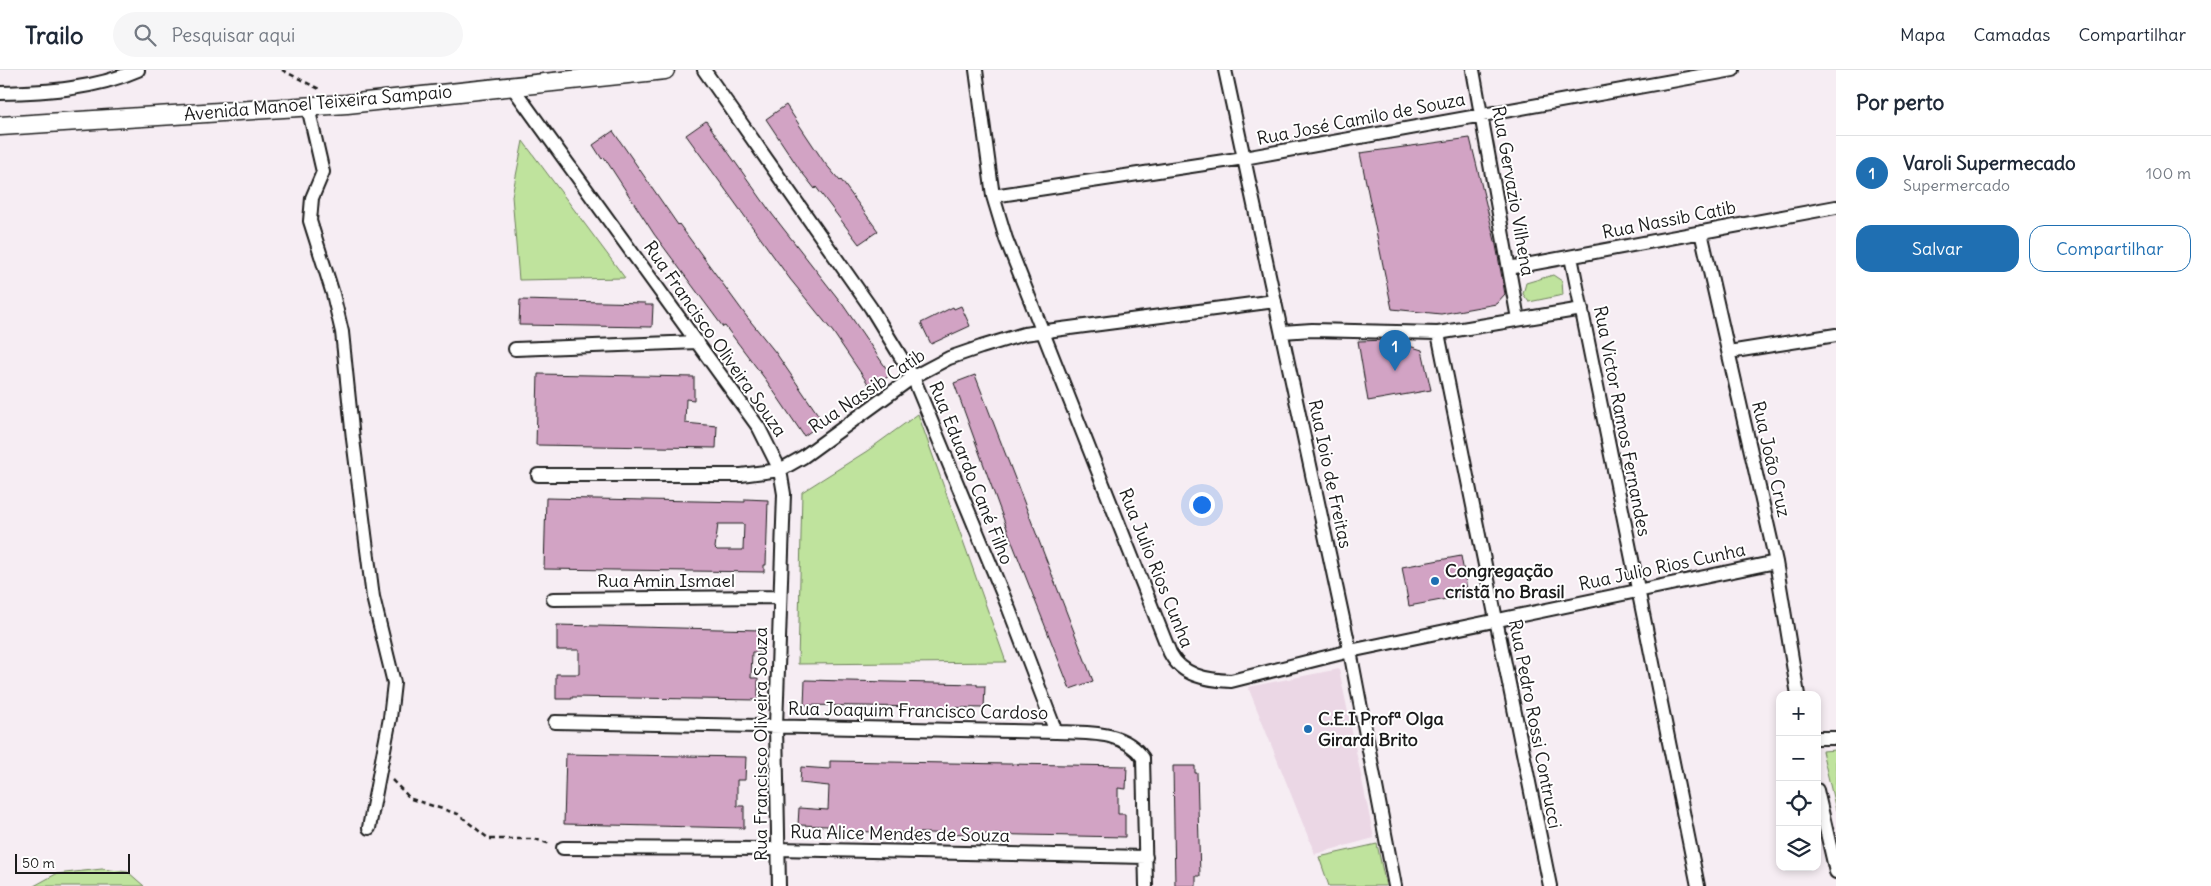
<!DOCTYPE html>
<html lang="pt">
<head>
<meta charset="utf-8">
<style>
	:root { --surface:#fff; --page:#f6f6f7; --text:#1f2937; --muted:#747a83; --line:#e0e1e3; --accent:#1f6fb2 }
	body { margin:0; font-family:Delius,sans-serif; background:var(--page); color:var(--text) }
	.controls { position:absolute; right:15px; bottom:15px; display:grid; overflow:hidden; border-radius:10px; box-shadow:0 2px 8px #0003 }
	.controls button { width:45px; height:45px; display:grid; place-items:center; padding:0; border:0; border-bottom:1px solid var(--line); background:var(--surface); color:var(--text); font:25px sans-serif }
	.scale { position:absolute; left:15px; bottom:12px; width:115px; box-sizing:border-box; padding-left:5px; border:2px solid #1c1c1c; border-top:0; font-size:14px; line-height:18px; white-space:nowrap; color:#1c1c1c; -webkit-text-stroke:4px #fff; paint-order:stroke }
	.you { position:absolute; left:1201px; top:434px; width:18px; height:18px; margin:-12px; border:4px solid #fff; border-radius:50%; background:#1a73e8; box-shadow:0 0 0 8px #1a73e833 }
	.badge { display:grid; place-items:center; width:32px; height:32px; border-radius:50%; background:var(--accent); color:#fff; font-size:16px; font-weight:700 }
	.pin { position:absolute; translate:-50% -41px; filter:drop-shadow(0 1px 2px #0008) }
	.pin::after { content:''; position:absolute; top:26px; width:18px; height:15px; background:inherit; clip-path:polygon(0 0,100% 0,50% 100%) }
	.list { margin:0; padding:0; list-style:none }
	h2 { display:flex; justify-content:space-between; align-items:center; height:65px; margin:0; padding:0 20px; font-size:21px }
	h2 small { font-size:16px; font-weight:400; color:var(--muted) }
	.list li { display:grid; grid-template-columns:32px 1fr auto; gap:15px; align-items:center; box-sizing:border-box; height:75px; padding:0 20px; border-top:1px solid var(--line) }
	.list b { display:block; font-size:19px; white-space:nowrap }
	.list p { margin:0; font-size:16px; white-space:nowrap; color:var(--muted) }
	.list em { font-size:16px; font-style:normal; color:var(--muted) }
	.actions { display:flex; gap:10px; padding:15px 20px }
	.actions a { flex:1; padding:11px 0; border:1px solid var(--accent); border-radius:15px; text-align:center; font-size:18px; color:var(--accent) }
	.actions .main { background:var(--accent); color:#fff }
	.icon { flex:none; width:28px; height:28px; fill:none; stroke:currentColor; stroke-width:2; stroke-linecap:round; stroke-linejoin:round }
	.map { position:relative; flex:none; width:1836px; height:816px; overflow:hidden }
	header { display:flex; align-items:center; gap:30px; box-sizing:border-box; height:70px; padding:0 25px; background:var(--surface); border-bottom:1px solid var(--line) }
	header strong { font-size:24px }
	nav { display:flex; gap:28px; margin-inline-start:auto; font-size:18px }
	.search { width:350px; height:45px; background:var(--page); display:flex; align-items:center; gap:12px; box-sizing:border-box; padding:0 18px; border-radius:28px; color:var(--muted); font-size:19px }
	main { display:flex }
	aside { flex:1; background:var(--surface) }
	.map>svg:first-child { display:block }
	.built { fill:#ebd7e5 }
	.green { fill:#bfe39d; stroke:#6e805c }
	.building { fill:#d2a3c4; stroke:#1c1c1c; fill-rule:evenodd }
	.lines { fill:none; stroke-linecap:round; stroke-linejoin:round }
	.street-casing { stroke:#1c1c1c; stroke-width:16 }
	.secondary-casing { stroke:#1c1c1c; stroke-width:21 }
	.path { stroke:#1c1c1c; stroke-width:2.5; stroke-dasharray:5 4; stroke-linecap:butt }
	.street { stroke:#fff; stroke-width:12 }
	.secondary { stroke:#fff; stroke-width:18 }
	.poi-dot { fill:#1f6fb2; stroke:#fff; stroke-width:2 }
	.labels { text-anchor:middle; stroke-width:4; stroke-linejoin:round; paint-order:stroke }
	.street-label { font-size:18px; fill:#1c1c1c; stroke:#fff }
	.poi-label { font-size:18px; font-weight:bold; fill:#1c1c1c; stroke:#fff; text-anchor:start }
</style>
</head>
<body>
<header>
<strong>Trailo</strong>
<div class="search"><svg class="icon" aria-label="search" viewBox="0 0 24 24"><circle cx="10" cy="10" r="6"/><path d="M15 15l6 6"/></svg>Pesquisar aqui</div>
<nav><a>Mapa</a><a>Camadas</a><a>Compartilhar</a></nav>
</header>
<main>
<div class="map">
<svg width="1836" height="816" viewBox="0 0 1836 816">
	<rect width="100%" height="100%" fill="#f6edf3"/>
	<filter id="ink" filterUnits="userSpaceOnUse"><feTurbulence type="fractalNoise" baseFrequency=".02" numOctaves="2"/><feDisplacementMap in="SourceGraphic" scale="10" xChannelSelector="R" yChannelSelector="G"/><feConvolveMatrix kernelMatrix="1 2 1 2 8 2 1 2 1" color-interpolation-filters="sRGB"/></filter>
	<g filter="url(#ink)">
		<path class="built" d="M1339,599L1374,768L1315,784L1248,617Z"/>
		<path class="green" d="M523,71L625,208L519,210L512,126Z
			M1553,205L1562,211L1563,225L1529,232L1523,224L1526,213Z
			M918,344L1006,592L798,594L802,422L867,381Z
			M1836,680V740L1822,681Z
			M1377,774L1386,816H1329L1319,787Z
			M102,799L128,802L144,816H34L56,804Z"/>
		<path class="building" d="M786,35L824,92L840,111L841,110L878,161L859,174L816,117L815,119L800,100L766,49Z
			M706,51L772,144L843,235L886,298L889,306L871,318L833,262L790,209L686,65Z
			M613,61L678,155L679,154L747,247L776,283L819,346L822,353L804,366L766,310L725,256L723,257L654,164L604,87L602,89L593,75Z
			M1470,68L1496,175L1505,224L1496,234L1441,244L1392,239L1360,83Z
			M520,230L645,233V235H653L652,257L519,255Z
			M961,236L970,256L931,274L921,253L953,237L954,239Z
			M1388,270L1391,282L1409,276L1422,280L1431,320L1368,331L1358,271Z
			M538,304L694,307V330L686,329L685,353L717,356L716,378L536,375Z
			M975,305L1093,611L1070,619L1010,467L954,313Z
			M546,428L745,432V429L768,430L766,495H764V502L544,499ZM718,454H744L743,480H717L715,478Z
			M1461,486L1468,525L1409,536L1402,497Z
			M557,555L760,560L759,582H752L751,608H758V630L572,627V629H556V604H579V580H557Z
			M805,610L977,614V616H985L984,638L804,635Z
			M566,684L746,687L745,710H737V736H744V758L564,754Z
			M830,691L1127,696L1126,719L1118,718V744H1125V767L828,761V756L798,755L799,738L828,740L829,716L800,713L801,697L830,699Z
			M1173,696H1195V703H1197L1200,806H1196V816H1175Z"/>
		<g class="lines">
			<defs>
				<path id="street" d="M704,0L871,238L913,307L1009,539L1056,662
					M976,0L993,126L1006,169L1170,583C1182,606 1207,610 1231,611L1350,581L1776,492
					M1225,0L1350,581L1395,816
					M1473,0L1518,249
					M513,18L759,358L780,400L784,424L776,656L779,816
					M0,23C47,22 95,19 138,0
					M308,37L323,102L312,128L310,151L333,224L342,262L353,369L373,527L394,613L390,648L369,758
					M993,126L1244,88L1733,0
					M1701,162L1776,492L1798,625
					M1571,187L1698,816
					M1509,198L1836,137
					M1282,262L1312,260L1438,263L1582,239
					M1438,263L1550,816
					M515,279L698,272
					M1729,282L1836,265
					M538,405H741L780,400L803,387L913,307L949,288L981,277L1024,264L1275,231
					M553,529L779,527
					M555,652L1056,662C1087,663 1124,660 1143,688L1146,816
					M1817,668H1836
					M1817,720L1836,802
					M563,778L777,779L1146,787"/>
				<path id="secondary" d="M0,56L347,34L665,0"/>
			</defs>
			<use href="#street" class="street-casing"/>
			<use href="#secondary" class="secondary-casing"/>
			<path class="path" d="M282,0L319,19
				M392,710L411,729L458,744L489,769H535L550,774"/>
			<use href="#street" class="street"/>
			<use href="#secondary" class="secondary"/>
		</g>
	</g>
	<g class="poi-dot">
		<circle cx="1435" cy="511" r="5"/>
		<circle cx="1308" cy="659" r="5"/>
	</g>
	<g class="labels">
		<g class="street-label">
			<text transform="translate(318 33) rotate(-5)" y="6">Avenida Manoel Teixeira Sampaio</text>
			<text transform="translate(1361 49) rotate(-11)" y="6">Rua José Camilo de Souza</text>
			<text transform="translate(1513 121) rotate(80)" y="6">Rua Gervazio Vilhena</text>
			<text transform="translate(1669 150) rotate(-11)" y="6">Rua Nassib Catib</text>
			<text transform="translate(715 269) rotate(55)" y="6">Rua Francisco Oliveira Souza</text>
			<text transform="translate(867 321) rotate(-34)" y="6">Rua Nassib Catib</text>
			<text transform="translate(1622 351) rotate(79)" y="6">Rua Victor Ramos Fernandes</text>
			<text transform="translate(1771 389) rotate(77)" y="6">Rua João Cruz</text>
			<text transform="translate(971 403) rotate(68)" y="6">Rua Eduardo Cané Filho</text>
			<text transform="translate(1330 404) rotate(78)" y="6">Rua Ioio de Freitas</text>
			<text transform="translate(1662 497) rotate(-12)" y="6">Rua Julio Rios Cunha</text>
			<text transform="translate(1156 498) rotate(68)" y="6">Rua Julio Rios Cunha</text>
			<text x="666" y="517">Rua Amin Ismael</text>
			<text transform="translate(918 641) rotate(1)" y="6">Rua Joaquim Francisco Cardoso</text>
			<text transform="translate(1535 654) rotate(79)" y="6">Rua Pedro Rossi Contrucci</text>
			<text transform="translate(761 674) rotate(-90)" y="6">Rua Francisco Oliveira Souza</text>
			<text transform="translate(900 764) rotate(1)" y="6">Rua Alice Mendes de Souza</text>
		</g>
		<g class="poi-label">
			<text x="1445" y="507">Congregação<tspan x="1445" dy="21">cristã no Brasil</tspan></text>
			<text x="1318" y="655">C.E.I Profª Olga<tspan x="1318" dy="21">Girardi Brito</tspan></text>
		</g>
	</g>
</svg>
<div class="controls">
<button>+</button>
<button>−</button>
<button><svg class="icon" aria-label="locate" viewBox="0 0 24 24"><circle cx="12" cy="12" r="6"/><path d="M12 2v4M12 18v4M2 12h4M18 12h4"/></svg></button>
<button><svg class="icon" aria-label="layers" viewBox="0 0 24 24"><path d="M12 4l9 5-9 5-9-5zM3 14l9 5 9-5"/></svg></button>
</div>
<div class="scale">50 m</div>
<div class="you"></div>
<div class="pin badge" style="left:1395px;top:301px">1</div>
</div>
<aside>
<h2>Por perto<small></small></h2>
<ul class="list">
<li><span class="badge">1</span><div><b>Varoli Supermecado</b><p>Supermercado</p></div><em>100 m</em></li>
</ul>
<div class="actions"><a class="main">Salvar</a><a>Compartilhar</a></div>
</aside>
</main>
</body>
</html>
